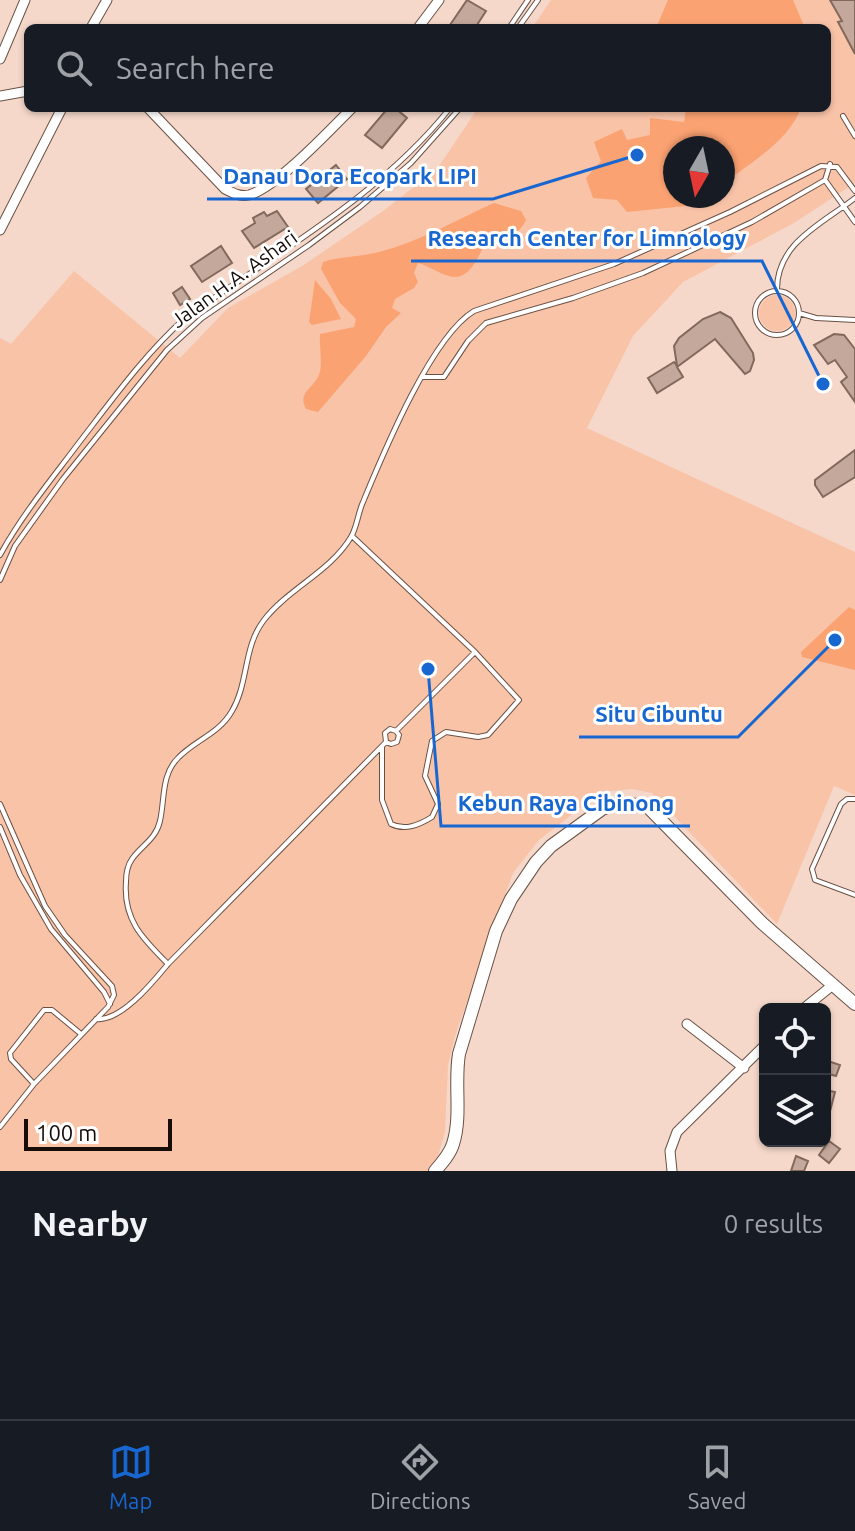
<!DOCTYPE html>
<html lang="en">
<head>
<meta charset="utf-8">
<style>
	:root { --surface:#171b24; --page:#20242c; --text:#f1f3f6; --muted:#9ea1a6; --line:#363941; --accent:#1867d1 }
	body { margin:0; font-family:Ubuntu,sans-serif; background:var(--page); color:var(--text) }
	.controls { position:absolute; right:24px; bottom:24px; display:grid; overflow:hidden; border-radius:12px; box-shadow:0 2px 6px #0004 }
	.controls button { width:72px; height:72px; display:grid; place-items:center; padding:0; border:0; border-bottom:2px solid var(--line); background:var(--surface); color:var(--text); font:40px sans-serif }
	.compass { position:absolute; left:663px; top:136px; width:72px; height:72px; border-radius:50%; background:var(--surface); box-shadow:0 2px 6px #0004; rotate:189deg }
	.scale { position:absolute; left:24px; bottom:20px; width:148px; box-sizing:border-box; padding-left:8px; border:4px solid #160c08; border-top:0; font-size:22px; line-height:28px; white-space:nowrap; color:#160c08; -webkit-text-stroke:6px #fff; paint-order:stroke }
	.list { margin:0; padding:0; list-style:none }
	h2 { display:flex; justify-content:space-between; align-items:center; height:104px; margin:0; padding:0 32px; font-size:34px }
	h2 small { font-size:26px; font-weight:400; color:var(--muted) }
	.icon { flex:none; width:44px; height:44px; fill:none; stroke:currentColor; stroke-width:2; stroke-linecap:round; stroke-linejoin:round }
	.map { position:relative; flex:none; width:855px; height:1171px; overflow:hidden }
	.search { position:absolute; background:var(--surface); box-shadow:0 2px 6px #0004; left:24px; right:24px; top:24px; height:88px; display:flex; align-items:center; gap:20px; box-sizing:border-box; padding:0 28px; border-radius:12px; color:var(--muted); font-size:30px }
	.sheet { height:248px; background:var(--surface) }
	nav { display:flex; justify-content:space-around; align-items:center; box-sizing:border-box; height:112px; border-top:2px solid var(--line); background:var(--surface); font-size:22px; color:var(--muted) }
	nav a { display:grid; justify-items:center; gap:4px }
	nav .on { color:var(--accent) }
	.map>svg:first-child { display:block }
	.green { fill:#f9c3a8; fill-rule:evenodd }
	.water { fill:#fba272 }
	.building { fill:#c4a89b; stroke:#82695c; stroke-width:2 }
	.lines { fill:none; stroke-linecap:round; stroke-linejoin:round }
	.lane-casing { stroke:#695145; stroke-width:6 }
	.street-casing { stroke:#695145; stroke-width:11 }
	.secondary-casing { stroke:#695145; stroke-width:14 }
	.lane { stroke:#fff; stroke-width:4 }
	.street { stroke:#fff; stroke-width:9 }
	.secondary { stroke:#fff; stroke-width:12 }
	.labels { text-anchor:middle; stroke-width:6; stroke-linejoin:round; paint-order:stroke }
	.street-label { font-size:20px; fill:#160c08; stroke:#fff }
	.leader { fill:none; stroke:#1867d1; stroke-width:3 }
	.callout-dot { fill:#1867d1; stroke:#fff; stroke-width:3 }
	.callout-label { font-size:22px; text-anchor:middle; font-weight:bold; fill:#1867d1; stroke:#fff; stroke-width:6; stroke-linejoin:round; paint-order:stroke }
</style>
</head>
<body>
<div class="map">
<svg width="855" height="1171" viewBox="0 0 855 1171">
	<rect width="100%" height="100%" fill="#f5d8ca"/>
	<path class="green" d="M551,0H855V183L794,223L683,282L633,336L587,428L855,552V795L834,786L777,924L652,793L632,789L601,792L539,840L513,873L456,1033L448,1065L445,1132L438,1156L428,1171H0V338L11,344L74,271L180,358L228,308L302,266L383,211L437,169L478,108H827V28H532ZM675,148H723V196H675Z
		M759 313a18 18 0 1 1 36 0a18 18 0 1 1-36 0Z"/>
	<path class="water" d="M668,0H793L805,28H656Z
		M686,108H801C789,141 750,163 723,184V148H675V196H707L695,205L627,212L617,200L593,198L586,178L601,161L594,142L622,129L627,140L650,135V118L684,122Z
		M494,203L521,211L526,220C518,237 508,235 491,232C481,247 473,283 449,276C438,273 429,266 418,263L414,273L418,282L414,288L395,299L392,308L401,313L386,327L366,356L318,412L306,409C297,392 313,389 319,375C323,365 319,345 320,334L354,327L356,319L340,303L321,269L323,262C342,256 360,257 379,252C419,242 456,220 494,203Z
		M315,280L331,299L341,319L312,325L309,322Z
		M849,607L855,610V670L802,657L801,652Z"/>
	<path class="building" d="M467,0L486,11L475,28H448Z
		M830,0H855V54L838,22L842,21Z
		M388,108H395L407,118L382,148L365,135Z
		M336,165L347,179L318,203L306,189Z
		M277,211L288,227L254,248L242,231L255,223L253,218L264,212L267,216Z
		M221,246L232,263L202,282L191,266Z
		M182,287L190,299L180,305L173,293Z
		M720,312L731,318L753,353L754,360L750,371L745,374L715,339L677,367L683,377L657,393L648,378L674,362L677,366L674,346L679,338L703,319Z
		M834,334L844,335L855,349V402L841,382L847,377L835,360L828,364L814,345Z
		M855,450V477L823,497L815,485V480Z
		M825,1060L840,1065L836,1076L825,1073Z
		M825,1090L835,1092L828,1119H825Z
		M829,1141L840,1149L829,1163L819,1155Z
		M796,1156L808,1161L804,1171H791Z"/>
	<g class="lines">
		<defs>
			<path id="lane" d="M509,28L528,0
				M518,28L538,0
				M843,116L855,136
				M825,180L830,164
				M777,291C776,243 822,224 855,198
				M755 313a22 22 0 1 1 44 0a22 22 0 1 1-44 0Z
				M799,313L816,318L855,320
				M423,377H444L468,341L486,323L573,298L643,273L752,222L825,180L855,222
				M352,536L475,652L396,731L390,729L385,733L386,742L391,744L397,742L399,735L396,731
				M0,555C22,515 51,480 78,444C112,400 144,355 185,318C276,253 379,197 450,108
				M0,580L15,546L63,479L167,350L202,318L309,245L360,207L411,163L460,108
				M382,747V800L391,824C405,831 419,825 432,817L438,804L425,776L432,741L446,732L478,737L488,735L519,700L475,652
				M855,799H847L841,804L812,869L815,880L855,895
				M0,804L45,906L65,935L112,986L114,995L108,1007L34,1084L0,1127
				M0,827L20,875L51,929L104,992L110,1004
				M168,964C143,939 123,920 126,882C126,874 127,866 132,859C142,845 156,839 160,821C165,799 161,775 178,758C195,740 219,734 232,711C249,682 243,647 264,620C289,588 330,572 351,537C357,527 358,513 363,502C383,454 431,337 474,311L614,264L730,212L821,166L837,167L855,191
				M96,1019C121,1022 153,982 168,964L386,742
				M34,1084L11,1059L10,1053L44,1010H52L81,1034"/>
			<path id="street" d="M91,28L107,0
				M418,28L439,0
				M0,59L25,0
				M0,96L28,91
				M148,108L225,189C233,193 240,197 249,195C276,188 331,129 352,108
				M0,230L62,108
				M803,1009L834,984
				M687,1024L744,1068
				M672,1171L670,1151L677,1132L765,1045"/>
			<path id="secondary" d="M435,1171C442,1163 450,1154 453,1144C462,1116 454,1083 459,1054L496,931L511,899L536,862L551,846L602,809L618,803L647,806L762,923L855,1004"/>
		</defs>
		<use href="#lane" class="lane-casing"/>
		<use href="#street" class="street-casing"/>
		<use href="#secondary" class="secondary-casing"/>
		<use href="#lane" class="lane"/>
		<use href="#street" class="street"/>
		<use href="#secondary" class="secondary"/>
	</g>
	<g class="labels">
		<g class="street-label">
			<text transform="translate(234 279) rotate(-36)" y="7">Jalan H.A. Ashari</text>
		</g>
	</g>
	<path class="leader" d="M637 155L493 199H207M823 384L762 261H411M835 640L738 737H579M428 669L441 826H690"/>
	<g class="callout-dot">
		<circle cx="637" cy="155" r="8"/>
		<circle cx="823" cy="384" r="8"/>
		<circle cx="835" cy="640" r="8"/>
		<circle cx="428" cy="669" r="8"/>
	</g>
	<g class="callout-label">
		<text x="350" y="184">Danau Dora Ecopark LIPI</text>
		<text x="587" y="246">Research Center for Limnology</text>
		<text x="659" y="722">Situ Cibuntu</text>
		<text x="566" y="811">Kebun Raya Cibinong</text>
	</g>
</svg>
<div class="controls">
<button><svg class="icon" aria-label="locate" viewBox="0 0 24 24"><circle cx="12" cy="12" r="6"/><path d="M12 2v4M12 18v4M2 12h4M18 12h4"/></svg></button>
<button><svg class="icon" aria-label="layers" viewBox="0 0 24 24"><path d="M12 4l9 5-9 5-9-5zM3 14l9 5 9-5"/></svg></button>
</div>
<svg class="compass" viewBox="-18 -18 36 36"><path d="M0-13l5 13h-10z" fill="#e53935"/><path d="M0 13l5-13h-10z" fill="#9ea1a6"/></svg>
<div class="scale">100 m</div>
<div class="search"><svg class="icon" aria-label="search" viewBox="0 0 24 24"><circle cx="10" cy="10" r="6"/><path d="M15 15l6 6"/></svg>Search here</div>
</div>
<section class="sheet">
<h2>Nearby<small>0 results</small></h2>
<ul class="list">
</ul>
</section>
<nav>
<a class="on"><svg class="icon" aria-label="map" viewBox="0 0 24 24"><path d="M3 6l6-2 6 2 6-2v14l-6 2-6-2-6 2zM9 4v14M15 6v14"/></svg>Map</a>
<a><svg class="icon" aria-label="directions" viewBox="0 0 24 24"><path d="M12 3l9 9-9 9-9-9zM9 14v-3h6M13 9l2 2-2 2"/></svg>Directions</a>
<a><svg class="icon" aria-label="saved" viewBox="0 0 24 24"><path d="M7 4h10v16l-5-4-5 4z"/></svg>Saved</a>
</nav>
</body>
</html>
